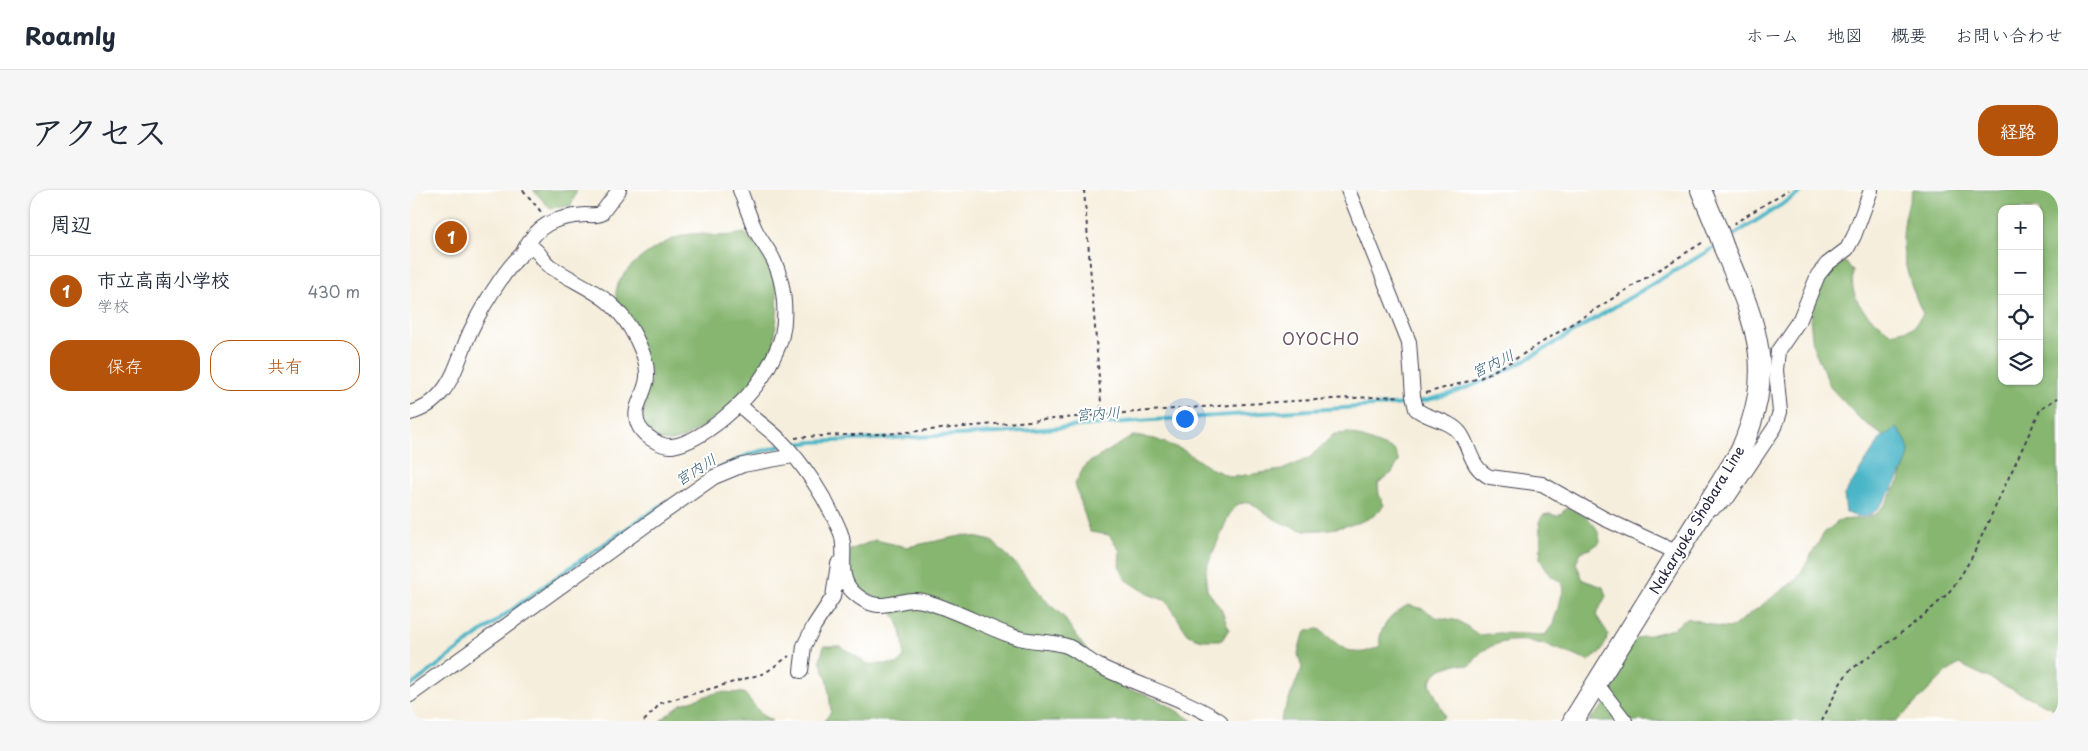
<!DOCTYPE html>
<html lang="ja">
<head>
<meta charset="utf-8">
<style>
	:root { --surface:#fff; --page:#f6f6f7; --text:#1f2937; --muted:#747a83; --line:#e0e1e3; --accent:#b45309 }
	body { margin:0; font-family:"Playpen Sans","Klee One",sans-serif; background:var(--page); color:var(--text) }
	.controls { position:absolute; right:15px; top:15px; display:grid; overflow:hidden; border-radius:10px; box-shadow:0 1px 4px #0004 }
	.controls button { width:45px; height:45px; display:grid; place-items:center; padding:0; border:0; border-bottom:1px solid var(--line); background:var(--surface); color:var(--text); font:25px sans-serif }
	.you { position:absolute; left:774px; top:228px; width:18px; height:18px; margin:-12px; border:4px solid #fff; border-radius:50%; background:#1a73e8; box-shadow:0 0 0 8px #1a73e833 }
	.badge { display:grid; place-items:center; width:32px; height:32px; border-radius:50%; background:var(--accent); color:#fff; font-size:16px; font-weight:700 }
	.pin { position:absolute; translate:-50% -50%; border:2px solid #fff; box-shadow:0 1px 5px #0006 }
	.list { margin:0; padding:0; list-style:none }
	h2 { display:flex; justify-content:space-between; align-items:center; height:65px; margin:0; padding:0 20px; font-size:21px }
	h2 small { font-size:16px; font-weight:400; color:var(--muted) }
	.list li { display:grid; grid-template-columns:32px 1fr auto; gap:15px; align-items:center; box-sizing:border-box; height:70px; padding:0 20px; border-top:1px solid var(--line) }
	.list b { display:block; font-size:19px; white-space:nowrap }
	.list p { margin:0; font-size:16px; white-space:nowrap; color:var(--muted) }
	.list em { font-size:16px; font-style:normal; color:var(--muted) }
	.actions { display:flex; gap:10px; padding:15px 20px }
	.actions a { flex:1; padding:11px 0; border:1px solid var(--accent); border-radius:20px; text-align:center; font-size:18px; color:var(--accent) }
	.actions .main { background:var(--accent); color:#fff }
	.icon { flex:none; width:28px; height:28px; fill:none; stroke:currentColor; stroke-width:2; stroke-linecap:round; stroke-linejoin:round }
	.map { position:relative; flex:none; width:1648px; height:531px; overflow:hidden; border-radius:20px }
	header { display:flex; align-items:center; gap:30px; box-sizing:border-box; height:70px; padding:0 25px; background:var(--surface); border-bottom:1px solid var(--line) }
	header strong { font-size:24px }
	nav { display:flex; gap:28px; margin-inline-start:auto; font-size:18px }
	.intro { display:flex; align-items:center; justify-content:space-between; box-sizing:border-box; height:120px; padding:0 30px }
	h1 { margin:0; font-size:35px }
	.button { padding:12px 22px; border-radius:20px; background:var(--accent); color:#fff; font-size:18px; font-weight:700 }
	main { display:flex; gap:30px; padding:0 30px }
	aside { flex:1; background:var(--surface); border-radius:20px; box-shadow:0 1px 4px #0004 }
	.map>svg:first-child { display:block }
	.forest { fill:#86b66f; stroke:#546c55; fill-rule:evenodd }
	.water { fill:#4ab5c7; stroke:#366c81 }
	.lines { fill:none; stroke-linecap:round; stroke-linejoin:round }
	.stream { stroke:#4ab5c7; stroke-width:4 }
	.minor-casing { stroke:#424153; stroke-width:16 }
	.secondary-casing { stroke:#424153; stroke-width:22 }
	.path { stroke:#424153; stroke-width:2; stroke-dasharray:4 4; stroke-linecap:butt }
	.minor { stroke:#fff; stroke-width:14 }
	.secondary { stroke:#fff; stroke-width:20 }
	.secondary-bridge-casing { stroke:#424153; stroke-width:22; stroke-linecap:butt }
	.secondary-bridge { stroke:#fff; stroke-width:20 }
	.labels { text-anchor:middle; stroke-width:4; stroke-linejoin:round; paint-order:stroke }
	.street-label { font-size:14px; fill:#22223b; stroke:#fff }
	.water-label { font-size:15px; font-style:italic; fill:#325d73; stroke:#fff }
	.quarter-label { font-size:16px; letter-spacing:1px; fill:#6b515e; stroke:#fff }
</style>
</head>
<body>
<header>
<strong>Roamly</strong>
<nav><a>ホーム</a><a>地図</a><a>概要</a><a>お問い合わせ</a></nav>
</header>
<div class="intro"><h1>アクセス</h1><a class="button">経路</a></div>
<main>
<aside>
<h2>周辺<small></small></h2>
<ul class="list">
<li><span class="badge">1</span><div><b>市立高南小学校</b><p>学校</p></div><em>430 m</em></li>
</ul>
<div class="actions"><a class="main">保存</a><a>共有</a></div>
</aside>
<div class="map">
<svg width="1648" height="531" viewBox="0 0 1648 531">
	<rect width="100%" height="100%" fill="#fff"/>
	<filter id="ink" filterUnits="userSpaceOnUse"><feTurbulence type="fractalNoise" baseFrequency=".02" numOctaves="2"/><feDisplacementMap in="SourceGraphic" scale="10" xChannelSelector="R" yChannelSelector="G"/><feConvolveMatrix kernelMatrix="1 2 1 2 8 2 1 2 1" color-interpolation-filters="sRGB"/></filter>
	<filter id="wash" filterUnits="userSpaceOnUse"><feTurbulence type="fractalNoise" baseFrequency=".0096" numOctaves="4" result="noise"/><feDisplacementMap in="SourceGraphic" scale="20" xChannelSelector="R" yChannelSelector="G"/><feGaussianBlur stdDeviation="1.12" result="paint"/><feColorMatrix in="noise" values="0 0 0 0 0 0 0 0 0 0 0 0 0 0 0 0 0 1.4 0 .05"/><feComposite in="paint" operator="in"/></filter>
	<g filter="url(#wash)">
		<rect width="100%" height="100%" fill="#f6eedc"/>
		<path class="forest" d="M123,0H167L161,16L140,18Z
			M1503,0H1648V521L1549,474L1536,483L1487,531H1177L1194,516L1203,502L1205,478L1213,461L1228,448L1263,439L1277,428L1309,437L1321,438L1387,389L1414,343L1430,330L1457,328L1466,324L1476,313L1490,291L1495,273L1484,254L1450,229L1421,198L1403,156L1400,128L1417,84L1430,72L1437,73L1443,81C1439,114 1457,124 1481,143L1503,138L1513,124C1493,79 1485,49 1503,0ZM1592,19H1629V191H1592Z
			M335,43C344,53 355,64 360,76C368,94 369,115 366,133C365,141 365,151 363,159C356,184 325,213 304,228C291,237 274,252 257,251C247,251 235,241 232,230C228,217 238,200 242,186C233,167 209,126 206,106C203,79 258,46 281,44C290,43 299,45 308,46C317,46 326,44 335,43Z
			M940,243L984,260L989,271L982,283L968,293L969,305L974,315C972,318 969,321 966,324C953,335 905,344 888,339C870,334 854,323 840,312L828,314L819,325L796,379L797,400L811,419L819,439L812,450H792L778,445L757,411L740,405L715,389L709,375L710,361L699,345L680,342L665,294L675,275L723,246L745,249L773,260L800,278L821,287L872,280L899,268L924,244Z
			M1157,318C1174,324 1189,333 1190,352L1182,358L1171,362L1166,373L1173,390L1193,397L1196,406L1186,425L1199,445L1191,462L1178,471C1144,458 1110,439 1074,460C1067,464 1066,471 1059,476L1046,474L1031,479L1023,486L1020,494L1035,526L1029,531H870L892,478L888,464L891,451L897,440L909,439C931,457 942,471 970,456C967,438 983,423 998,415L1013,419L1026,427L1049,431L1069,445L1089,443L1135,445L1143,434L1154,398L1151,392L1141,386L1130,369L1131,353L1129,332L1133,325L1139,324L1148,326Z
			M555,345L582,351L604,372L639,414L653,426L669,450L695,484L713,499L733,503L756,514L783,531H414L421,522L418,492L410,470L414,456H430L458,474H488L494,467C494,443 487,419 465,407C460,404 452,403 448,398C442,393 438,385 434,379L440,360L465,350L497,357Z
			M309,502L334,503L352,525L362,531H250L271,514Z"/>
		<path class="water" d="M1487,238C1492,245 1499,253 1499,262C1499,275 1471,322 1458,326C1449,328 1443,326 1436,322L1434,305L1471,248Z"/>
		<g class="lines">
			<path class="stream" d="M1317,49L1395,0
				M378,255L403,252L589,243L727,231L997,214C1063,204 1117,170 1173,136C1217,109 1262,82 1307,56
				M308,279L340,264L371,256
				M2,495C84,431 170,369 258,311"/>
		</g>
	</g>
	<g filter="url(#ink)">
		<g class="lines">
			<defs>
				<path id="minor" d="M938,0L999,152L1003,206L1006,219C1019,230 1039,229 1050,243C1061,258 1060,278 1080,287L1132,294L1193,328L1268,363
					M113,62C127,34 145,27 175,25C181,25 186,26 191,24L209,0
					M330,215C342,228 357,237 370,250C394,274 417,310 430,341C439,361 425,385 443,402C473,430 486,403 517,412C547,421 573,436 602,446C620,453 640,450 657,456C669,461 678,471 689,476C729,496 772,507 810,531
					M0,223C12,220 24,212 32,202C47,184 52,157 63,136C71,119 106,59 123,58C131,63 133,72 141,77C179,101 204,105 226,148C232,161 238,173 237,187C236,205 219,220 230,238C236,247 251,257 262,256C292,252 337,211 353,186C360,174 369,159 372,145C377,123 374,92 364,71C359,60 350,50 345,39C339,26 335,13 330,0
					M1297,316L1304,317L1318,307L1365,237L1370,222L1366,180L1368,161L1390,129L1408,85L1417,74L1437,59L1444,46L1461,0
					M391,481L394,456L404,436L423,407L428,374
					M1186,493L1215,531
					M0,505L236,335L304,287L333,275L383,266"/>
				<path id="secondary" d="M1291,0L1308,41
					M1163,531L1330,262C1367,179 1347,137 1314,58"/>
			</defs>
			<use href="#minor" class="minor-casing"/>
			<use href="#secondary" class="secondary-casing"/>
			<path class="path" d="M113,0L132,23
				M674,0L692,225
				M1323,34L1378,0
				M1016,203L1070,188L1102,171L1295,51
				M385,248C422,244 460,246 498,242C662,227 826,212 991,206
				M234,531L251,513L355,483L379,466
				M1412,531L1430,494L1438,482C1469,458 1504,436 1533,408C1545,397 1553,382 1562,367L1631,218L1648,208"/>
			<use href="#minor" class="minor"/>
			<use href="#secondary" class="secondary"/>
			<defs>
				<path id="secondary-bridge" d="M1308,41L1314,58"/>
			</defs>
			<use href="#secondary-bridge" class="secondary-bridge-casing"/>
			<use href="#secondary-bridge" class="secondary-bridge"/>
		</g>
	</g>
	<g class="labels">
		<g class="street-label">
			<text transform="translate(1287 330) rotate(-59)" y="5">Nakaryoke Shobara Line</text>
		</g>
		<g class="water-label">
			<text transform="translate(1083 174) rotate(-26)" y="5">宮内川</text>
			<text transform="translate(688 224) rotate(-4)" y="5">宮内川</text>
			<text transform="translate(286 280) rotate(-32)" y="5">宮内川</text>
		</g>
		<g class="quarter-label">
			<text x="911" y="155">OYOCHO</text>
		</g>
	</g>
</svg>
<div class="controls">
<button>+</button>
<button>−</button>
<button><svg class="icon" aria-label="locate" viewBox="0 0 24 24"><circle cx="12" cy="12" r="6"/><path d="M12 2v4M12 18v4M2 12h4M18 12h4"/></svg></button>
<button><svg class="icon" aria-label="layers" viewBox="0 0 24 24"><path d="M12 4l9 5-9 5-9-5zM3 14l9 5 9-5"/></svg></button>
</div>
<div class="you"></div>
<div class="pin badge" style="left:41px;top:47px">1</div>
</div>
</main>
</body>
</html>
